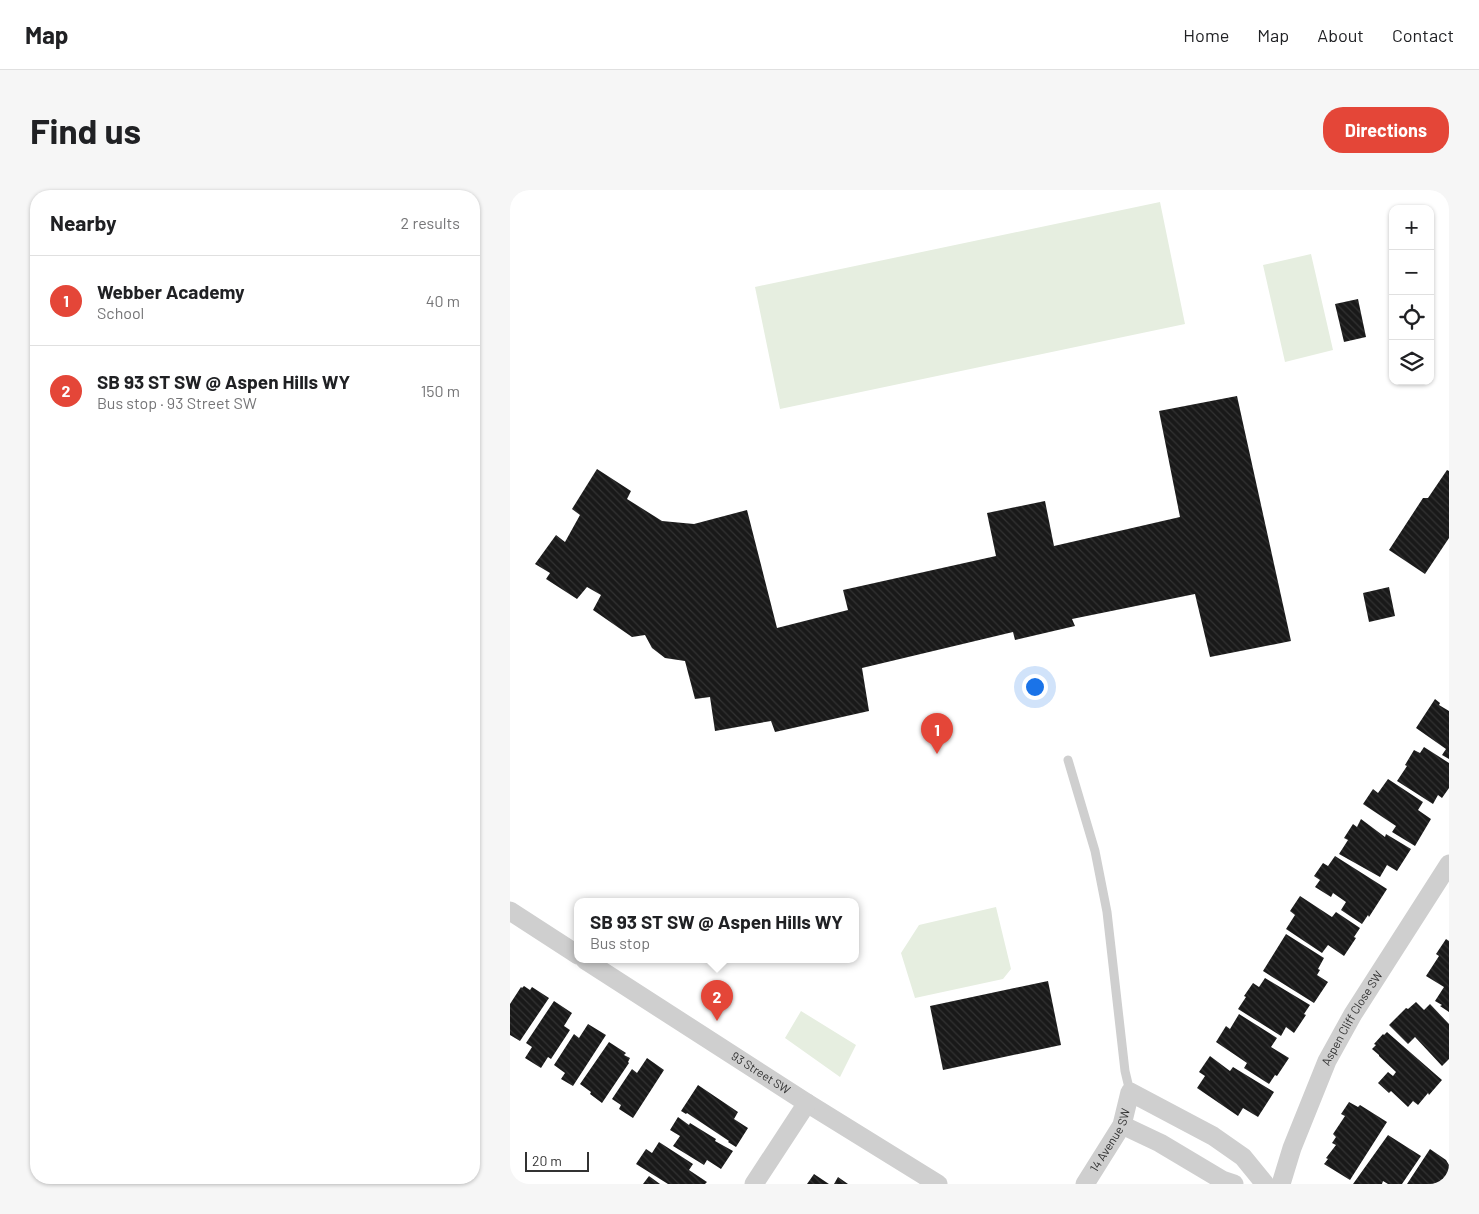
<!DOCTYPE html>
<html lang="en">
<head>
<meta charset="utf-8">
<style>
	:root { --surface:#fff; --page:#f6f6f6; --text:#202124; --muted:#757577; --line:#e0e0e0; --accent:#e44638 }
	body { margin:0; font-family:Barlow,sans-serif; background:var(--page); color:var(--text) }
	.controls { position:absolute; right:15px; top:15px; display:grid; overflow:hidden; border-radius:10px; box-shadow:0 1px 4px #0004 }
	.controls button { width:45px; height:45px; display:grid; place-items:center; padding:0; border:0; border-bottom:1px solid var(--line); background:var(--surface); color:var(--text); font:25px sans-serif }
	.scale { position:absolute; left:15px; bottom:12px; width:64px; box-sizing:border-box; padding-left:5px; border:2px solid #323232; border-top:0; font-size:14px; line-height:18px; white-space:nowrap; color:#323232; -webkit-text-stroke:4px #fff; paint-order:stroke }
	.you { position:absolute; left:524px; top:496px; width:18px; height:18px; margin:-12px; border:4px solid #fff; border-radius:50%; background:#1a73e8; box-shadow:0 0 0 8px #1a73e833 }
	.badge { display:grid; place-items:center; width:32px; height:32px; border-radius:50%; background:var(--accent); color:#fff; font-size:16px; font-weight:700 }
	.pin { position:absolute; translate:-50% -41px; filter:drop-shadow(0 1px 2px #0008) }
	.pin::after { content:''; position:absolute; top:26px; width:18px; height:15px; background:inherit; clip-path:polygon(0 0,100% 0,50% 100%) }
	.popup { position:absolute; left:64px; top:708px; width:285px; height:65px; box-sizing:border-box; display:grid; place-content:center; border-radius:10px; background:var(--surface); filter:drop-shadow(0 1px 4px #0005); font-size:16px; white-space:nowrap; color:var(--muted) }
	.popup b { font-size:19px; color:var(--text) }
	.popup::after { content:''; position:absolute; left:50%; top:100%; margin-left:-10px; border:10px solid transparent; border-top-color:var(--surface) }
	.list { margin:0; padding:0; list-style:none }
	h2 { display:flex; justify-content:space-between; align-items:center; height:65px; margin:0; padding:0 20px; font-size:21px }
	h2 small { font-size:16px; font-weight:400; color:var(--muted) }
	.list li { display:grid; grid-template-columns:32px 1fr auto; gap:15px; align-items:center; box-sizing:border-box; height:90px; padding:0 20px; border-top:1px solid var(--line) }
	.list b { display:block; font-size:19px; white-space:nowrap }
	.list p { margin:0; font-size:16px; white-space:nowrap; color:var(--muted) }
	.list em { font-size:16px; font-style:normal; color:var(--muted) }
	.icon { flex:none; width:28px; height:28px; fill:none; stroke:currentColor; stroke-width:2; stroke-linecap:round; stroke-linejoin:round }
	.map { position:relative; flex:none; width:939px; height:994px; overflow:hidden; border-radius:20px }
	header { display:flex; align-items:center; gap:30px; box-sizing:border-box; height:70px; padding:0 25px; background:var(--surface); border-bottom:1px solid var(--line) }
	header strong { font-size:24px }
	nav { display:flex; gap:28px; margin-inline-start:auto; font-size:18px }
	.intro { display:flex; align-items:center; justify-content:space-between; box-sizing:border-box; height:120px; padding:0 30px }
	h1 { margin:0; font-size:35px }
	.button { padding:12px 22px; border-radius:20px; background:var(--accent); color:#fff; font-size:18px; font-weight:700 }
	main { display:flex; gap:30px; padding:0 30px }
	aside { flex:1; background:var(--surface); border-radius:20px; box-shadow:0 1px 4px #0004 }
	.map>svg:first-child { display:block }
	.green { fill:#e6eee0 }
	.building { fill:url(#building-back-hatch) }
	.lines { fill:none; stroke-linecap:round; stroke-linejoin:round }
	.service { stroke:#cfcfcf; stroke-width:9 }
	.minor { stroke:#cfcfcf; stroke-width:19 }
	.labels { text-anchor:middle; stroke-width:5; stroke-linejoin:round; paint-order:stroke }
	.street-label { font-size:12px; fill:#323232; stroke:#fff }
</style>
</head>
<body>
<header>
<strong>Map</strong>
<nav><a>Home</a><a>Map</a><a>About</a><a>Contact</a></nav>
</header>
<div class="intro"><h1>Find us</h1><a class="button">Directions</a></div>
<main>
<aside>
<h2>Nearby<small>2 results</small></h2>
<ul class="list">
<li><span class="badge">1</span><div><b>Webber Academy</b><p>School</p></div><em>40 m</em></li>
<li><span class="badge">2</span><div><b>SB 93 ST SW @ Aspen Hills WY</b><p>Bus stop · 93 Street SW</p></div><em>150 m</em></li>
</ul>
</aside>
<div class="map">
<svg width="939" height="994" viewBox="0 0 939 994">
	<defs>
		<pattern id="building-back-hatch" width="6" height="6" patternUnits="userSpaceOnUse" patternTransform="scale(1.25)"><rect width="6" height="6" fill="#191919"/><path d="M-1 5l2 2M0 0l6 6M5-1l2 2" fill="none" stroke="#323232"/></pattern>
	</defs>
	<rect width="100%" height="100%" fill="#fff"/>
	<path class="green" d="M650,12L675,134L270,219L245,97Z
		M801,64L823,160L775,172L753,75Z
		M486,717L501,779L493,789L405,808L391,763L409,735Z
		M291,821L346,855L330,887L275,848Z"/>
	<path class="building" d="M848,109L856,147L834,152L825,114Z
		M727,206L781,451L700,467L685,404L562,429L565,436L505,450L503,442L352,478L359,521L265,542L261,531L205,541L200,507L185,509L175,471L155,468L142,458L135,445L122,447L83,420L91,405L77,397L67,409L36,389L40,383L25,374L46,345L55,352L70,325L62,319L87,279L121,301L117,309L152,331L184,334L237,320L267,438L338,420L333,400L486,366L477,323L535,311L544,356L670,327L649,221Z
		M937,280L939,281V348L915,384L879,360L913,308H918Z
		M879,397L885,426L859,432L853,403Z
		M925,509L930,513L929,515L939,521V569L932,565L936,559L906,538Z
		M914,557L939,573V598L932,608L928,605L923,614L887,591L897,576L895,575L904,560L910,563Z
		M878,589L913,612L908,620L921,629L905,656L882,642L886,636L853,614L863,599L868,603Z
		M851,629L875,647L876,644L901,659L887,681L877,675L870,687L829,664L838,650L834,648L843,634L847,637Z
		M825,666L877,699L859,727L858,725L852,734L831,720L836,712L823,703L821,707L805,697L810,690L804,686L813,673L818,676Z
		M790,706L822,727L826,722L850,738L844,747L846,748L834,766L818,755L812,763L776,739L785,725L780,721Z
		M776,744L814,768L808,779L810,780L807,785L818,792L804,813L753,781Z
		M936,749L939,751V822L930,816L932,815L925,811L934,797L916,786L929,766L926,764Z
		M755,788L800,815L794,824L796,825L784,843L776,837L771,846L728,819L736,807L734,806L743,793L749,797Z
		M538,791L551,855L433,880L420,816Z
		M14,796L20,800L22,797L39,808L10,851L0,845V814L11,797L12,798Z
		M44,811L62,823L54,836L60,840L41,869L38,867L31,878L15,868L22,857L16,853Z
		M906,812L914,820L920,814L939,834V869L932,876L905,847L898,854L879,835L896,818L898,819Z
		M729,824L767,848L761,857L779,868L767,886L765,885L759,894L734,878L737,873L706,852L716,836L720,839Z
		M78,834L96,845L63,896L51,889L55,883L44,875L64,844L69,848Z
		M877,842L932,890L919,905L918,903L908,915L903,911L898,917L881,901L879,903L868,893L878,882L883,886L886,882L869,866V865L862,859L866,855L864,854L873,844L874,845Z
		M99,852L116,863L114,865L120,868L118,872L119,873L92,913L80,904L81,902L70,894Z
		M700,866L720,881L723,877L764,902L748,927L733,918L728,926L687,898L695,886L689,882Z
		M137,868L154,880L123,928L109,919L111,915L102,909L122,879L127,883Z
		M188,895L228,922L224,929L238,938L226,957L218,952L219,951L177,923L176,924L171,921Z
		M839,912L848,917L850,915L877,932L840,990L814,974L818,969L816,968L826,955L822,953L826,947L823,944L835,926L831,924Z
		M168,927L179,935L180,933L206,949L205,951L223,961L211,979L197,970L194,975L163,956L170,946L160,940Z
		M878,945L911,966L892,994H878L873,991L872,994H843Z
		M149,952L183,974L179,980L197,992L195,994H158L126,974L136,959L142,963Z
		M920,959L936,970L939,975V994H897Z
		M304,984L319,994H297Z
		M139,986L150,994H133Z
		M328,987L338,994H324Z"/>
	<g class="lines">
		<path class="service" d="M558,570L585,661L597,722L615,881L620,902"/>
		<g class="minor">
			<path d="M0,721L68,765"/>
			<path id="s1" d="M75,770L297,913L428,994"/>
			<path d="M612,935L650,953L712,990L724,994"/>
			<path d="M244,994L297,913"/>
			<path id="s2" d="M575,994L612,935L620,902L703,946L733,967L755,994"/>
			<path id="s3" d="M771,994L782,958L817,871L843,824L939,674"/>
		</g>
	</g>
	<g class="labels">
		<g class="street-label">
			<text dy="4" stroke="none"><textPath href="#s3" startOffset="181">Aspen Cliff Close SW</textPath></text>
			<text dy="4" stroke="none"><textPath href="#s1" startOffset="209">93 Street SW</textPath></text>
			<text dy="4" stroke="none"><textPath href="#s2" startOffset="51">14 Avenue SW</textPath></text>
		</g>
	</g>
</svg>
<div class="controls">
<button>+</button>
<button>−</button>
<button><svg class="icon" aria-label="locate" viewBox="0 0 24 24"><circle cx="12" cy="12" r="6"/><path d="M12 2v4M12 18v4M2 12h4M18 12h4"/></svg></button>
<button><svg class="icon" aria-label="layers" viewBox="0 0 24 24"><path d="M12 4l9 5-9 5-9-5zM3 14l9 5 9-5"/></svg></button>
</div>
<div class="scale">20 m</div>
<div class="you"></div>
<div class="pin badge" style="left:427px;top:564px">1</div>
<div class="pin badge" style="left:207px;top:831px">2</div>
<div class="popup"><b>SB 93 ST SW @ Aspen Hills WY</b>Bus stop</div>
</div>
</main>
</body>
</html>
